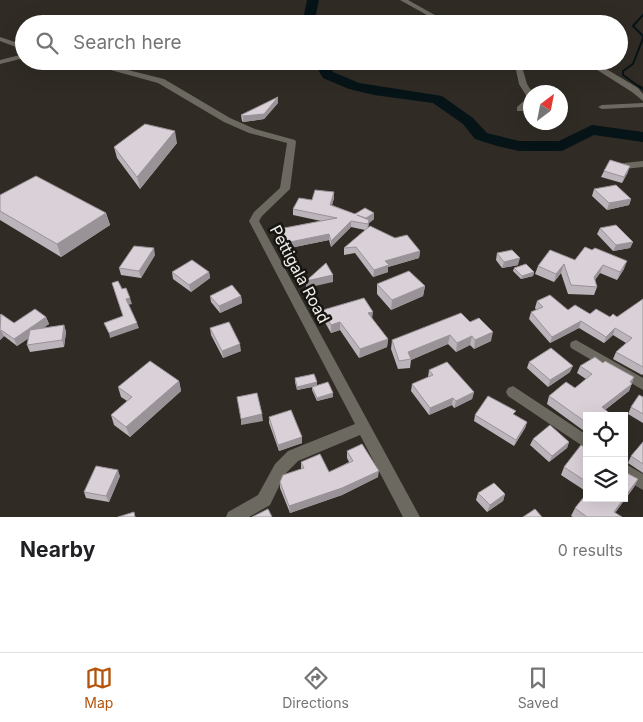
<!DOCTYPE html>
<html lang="en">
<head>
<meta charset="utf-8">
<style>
	:root { --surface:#fff; --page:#f6f6f6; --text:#202124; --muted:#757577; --line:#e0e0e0; --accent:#b45309 }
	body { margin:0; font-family:Inter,sans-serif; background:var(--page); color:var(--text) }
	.controls { position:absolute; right:15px; bottom:15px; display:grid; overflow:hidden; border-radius:0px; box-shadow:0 5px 20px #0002 }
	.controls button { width:45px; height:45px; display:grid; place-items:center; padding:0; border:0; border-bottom:1px solid var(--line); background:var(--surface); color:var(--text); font:25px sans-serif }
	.compass { position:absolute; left:523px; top:85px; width:45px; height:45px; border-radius:50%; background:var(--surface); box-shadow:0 5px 20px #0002; rotate:32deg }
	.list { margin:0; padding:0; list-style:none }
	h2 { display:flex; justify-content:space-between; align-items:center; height:65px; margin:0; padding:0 20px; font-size:21px }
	h2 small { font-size:16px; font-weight:400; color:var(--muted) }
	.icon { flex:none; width:28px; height:28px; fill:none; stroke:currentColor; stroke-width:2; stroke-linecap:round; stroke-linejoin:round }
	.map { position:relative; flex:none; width:643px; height:517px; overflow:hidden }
	.search { position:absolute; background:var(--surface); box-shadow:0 5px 20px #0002; left:15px; right:15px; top:15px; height:55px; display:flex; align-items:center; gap:12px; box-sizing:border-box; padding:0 18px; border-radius:28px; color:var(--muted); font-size:19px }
	.sheet { height:135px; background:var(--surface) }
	nav { display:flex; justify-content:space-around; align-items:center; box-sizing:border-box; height:70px; border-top:1px solid var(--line); background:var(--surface); font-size:14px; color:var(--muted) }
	nav a { display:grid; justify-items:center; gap:2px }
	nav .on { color:var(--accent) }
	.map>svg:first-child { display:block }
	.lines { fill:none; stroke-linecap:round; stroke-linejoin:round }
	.stream-far1 { stroke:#061418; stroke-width:2 }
	.stream { stroke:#061418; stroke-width:2.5 }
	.river { fill:#061418; fill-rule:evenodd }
	.minor { fill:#6c6961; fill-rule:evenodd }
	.wall { fill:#bbb4ba }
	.shaded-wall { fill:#999297 }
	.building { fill:#dad1d8; stroke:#999297 }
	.labels { text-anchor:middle; stroke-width:5; stroke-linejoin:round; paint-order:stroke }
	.street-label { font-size:16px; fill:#f1efeb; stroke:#161512 }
</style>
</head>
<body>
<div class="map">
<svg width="643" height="517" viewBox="0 0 643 517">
	<rect width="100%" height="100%" fill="#302c25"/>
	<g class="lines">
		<path class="stream-far1" d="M643,15L633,26L643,36
			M641,88L623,75V71L633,64L643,38"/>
		<path class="stream" d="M639,86L643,89"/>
		<path class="river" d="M307,0H319L314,24H302Z
			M313,61H326L333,72L359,83L442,96L473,118L487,133L519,141H559L592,125L643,132V142L594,135L562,151H519L497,146L475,139L463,124L433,103L374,95L349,89L323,78Z"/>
		<path class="minor" d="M400,0H408L451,24H443Z
			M0,37L24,45V50L0,41Z
			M24,54V58L0,64V60Z
			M78,61H92L164,79L230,118L255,129L295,140L296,142L290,189L262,216L259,221L420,517H403L360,435L298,461L285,474L270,505L249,517H226L228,512L258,495L275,464L288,451L355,424L249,221L254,212L280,188L287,143L249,133L224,122L158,83Z
			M514,61H523L521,63L527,84L532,92H530V97H527L519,84Z
			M583,61H593L638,88L643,94V101L632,92Z
			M527,98H530V104L523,111H517V107Z
			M643,103V107L602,109L598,107L602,105Z
			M643,161V167L624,169L619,166L624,163Z
			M576,340L643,378V390L571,348L570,345L571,342Z
			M513,386L587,435V449L508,396L506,392L508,388Z
			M624,463L643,474V490L624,479Z"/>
	</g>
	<path class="wall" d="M278,103L264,119L243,122L242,121L241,115Z
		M177,143L140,189L117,158L114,147Z
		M604,171L628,172L622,183L601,177Z
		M594,189L631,199L629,205L607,210L592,196Z
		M0,195L106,213L110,225L61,257L0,220Z
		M334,198L332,205L355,214L374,213V219L369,223L368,228L420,251L419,258L388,267V272L373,277L355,253L344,255V248L365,230L351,227L331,247L329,240L285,249L279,235V229L321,221L293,215V209L312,200Z
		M600,228L633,242L630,248L613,251L597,234Z
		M585,247L624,269L617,280L600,273L595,280L597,287L594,295L568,294L561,273L554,282L535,274L538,266L575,260Z
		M497,253L518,265L502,268L496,260Z
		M155,255L141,278L121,275L119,268Z
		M514,268L534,272L533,276L521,279L513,271Z
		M172,272H209L210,278L191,292L173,279Z
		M377,284L425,286L423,296L391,310L377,294Z
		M210,296H241L242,303L220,313L211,302Z
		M643,299V374L642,375L613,359L616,352L626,343L613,335L604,343L579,328L550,343L529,319L531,312L536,310L535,308L537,301L568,310L610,317H617Z
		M323,310L372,319L388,339L387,347L359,358L340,330L331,333L323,319Z
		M0,314L14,323L46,317L49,324L43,328L64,325L66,332L64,347L30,352L27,345L29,338L17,346L4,336L0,340Z
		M470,322L491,341L474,349L470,345L456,352L448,344L411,360L410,368L398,369L391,349L392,340Z
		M210,328L241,351L223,358L211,335Z
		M529,362L570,372L548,387L527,368Z
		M603,363L634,377L629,391L605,410L587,416V429L584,431L547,404L549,396L575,388L586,379L577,373L580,366Z
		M429,370L474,392L472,399L454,408L452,405L429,415L411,391L412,384L428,377Z
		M295,378L317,382V385L333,393V397L317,401L312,390V387L297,390L295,382Z
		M179,381L181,391L130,437L114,425L111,415L127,401L121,397L118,387Z
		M643,397V423L628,414L631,407Z
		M475,415L527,422L525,428L514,446L474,421Z
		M269,417L302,443L279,451L269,423Z
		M533,439L569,442L567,448L549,462L530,445Z
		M643,442V473L628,463L631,456Z
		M587,449V492L561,475L564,467Z
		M347,451L378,477L342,495L290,513L280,488V482L301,469V462L329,472L349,462L347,458Z
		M627,473L638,479L634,487L615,513L622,517H573L571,516L575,508Z
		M120,476L109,502L86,498L84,492Z
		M478,493L505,494L503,501L487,512L476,500Z"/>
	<path class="shaded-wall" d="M278,97V103L264,119L243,122V116Z
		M175,131L177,143L140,189L137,177Z
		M630,166L628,172L622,183L624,177Z
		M334,192V198L330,211V205Z
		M631,199L629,205L607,210L609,203Z
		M106,213L110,225L61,257L57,244Z
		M374,213V219L369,223L367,230L368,223L366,224V218Z
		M351,221V227L331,247V241Z
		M329,234V240L285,249V243Z
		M633,242L630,248L613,251L616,245Z
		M154,248L155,255L141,278L139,271Z
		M420,251L419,258L388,267V272L373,277L374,270L385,261Z
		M520,258L518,265L502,268L504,262Z
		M627,261L624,269L617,280L620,272Z
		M564,264L561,273L554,282L556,274Z
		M603,265L600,273L591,285L594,277Z
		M209,272L210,278L191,292L189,285Z
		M534,272L533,276L521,279L522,276Z
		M333,275V282L306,288V281Z
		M425,286L423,296L391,310L392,300Z
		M241,296L242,303L220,313L219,306Z
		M130,298L132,304L128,305L126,299Z
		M373,312L372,320L368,313Z
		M46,317L49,324L17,346L14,339Z
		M581,321L579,328L550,343L552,337Z
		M340,322V330L331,333V325Z
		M137,323L139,328L110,338L109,333Z
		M64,325L66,332L64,347L62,340Z
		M615,328L613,335L604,343L606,337Z
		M1,330L4,336L0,340V331Z
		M493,332L491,341L474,349L475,340Z
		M450,335L448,344L411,360L408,352Z
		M472,336L470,345L456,352L457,343Z
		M388,339L387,347L359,358L360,349Z
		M240,344L241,351L223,358L222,351Z
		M573,366L570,372L548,387L550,380Z
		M634,377L629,391L598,415L602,407Z
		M179,381L181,391L130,437L126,427Z
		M317,382V386L297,390V387Z
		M474,392L472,399L454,408L456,401Z
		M333,393V397L317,401V398Z
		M453,398L452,405L429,415L430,408Z
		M262,414L263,421L241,425V419Z
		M527,422L525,428L514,446L516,440Z
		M302,437V443L279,451L278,445Z
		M569,442L567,448L549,462L552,456Z
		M118,470L120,476L109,502L106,496Z
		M379,471L378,477L342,495L290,513L289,506Z
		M638,479L634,487L612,517L614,512Z
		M505,494L503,501L487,512L490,505Z"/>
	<path class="building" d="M278,97L264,114L243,116L241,115Z
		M145,124L175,131L137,177L114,147Z
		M610,160L630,166L624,177L604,171Z
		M36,176L106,213L57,244L0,211V195Z
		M616,185L631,199L609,203L594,189Z
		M315,190L334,192L330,205L355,214L365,208L374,213L366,218L357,215L369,220L368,224L351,221L331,241L329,234L285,243L279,229L337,218L293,209L299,198L312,200Z
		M616,225L633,242L616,245L600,228Z
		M370,226L395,238L407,235L420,251L385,261L389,265L374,270L356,247L344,248Z
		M134,246L154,248L139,271L119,268Z
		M585,247L592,250L595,248L627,261L620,272L603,265L594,277L597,287L571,285L564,264L556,274L538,266L550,250L575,260Z
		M512,250L520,258L504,262L497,253Z
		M192,260L209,272L189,285L172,272Z
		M326,263L333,275L306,281Z
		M526,264L534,272L522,276L514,268Z
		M409,271L425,286L392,300L377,284Z
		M118,281L122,289L126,288L130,298L126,299L137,323L109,333L104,323L123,316L112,283Z
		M232,285L241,296L219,306L210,296Z
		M550,295L568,310L575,305L590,314L596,309L610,317L613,314L617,317L643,299V367L616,352L632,338L615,328L606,337L581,321L552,337L531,312L543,307L537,301Z
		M364,298L373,312L368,313L388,339L360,349L340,322L331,325L323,310Z
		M35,309L46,317L14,339L1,330L0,331L1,314L14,323Z
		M461,313L470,322L479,318L493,332L475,340L472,336L457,343L450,335L408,352L411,359L399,361L392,340Z
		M229,322L240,344L222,351L210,328Z
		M64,325L62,340L27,345L30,330Z
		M551,348L573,366L550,380L529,362Z
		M595,357L603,363L605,361L634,377L630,382L632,384L602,407L613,416H587V423L549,396L566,382L575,388L592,374L580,366Z
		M150,361L179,381L126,427L111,415L132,397L118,387Z
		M447,362L474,392L456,401L453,398L430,408L412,384L433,375L429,370Z
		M314,374L317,382L297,387L295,378Z
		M328,382L333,393L317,398L312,387Z
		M257,393L262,414L241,419L237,397Z
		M639,395L643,397V414L631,407Z
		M488,396L516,411L513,414L527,422L516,440L475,415Z
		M291,410L302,437L278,445L269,417Z
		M550,425L569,442L552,456L533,439Z
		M643,442V464L631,456Z
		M362,444L379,471L342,488L289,506L280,482L283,475L304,468L301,462L320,454L329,472L353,461L347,451Z
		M581,445L587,449V482L564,467Z
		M626,461L627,473L638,479L624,498V462L625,463Z
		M96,466L118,470L106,496L84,492Z
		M494,483L505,494L490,505L478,493Z
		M587,493V498H624L614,512L622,517H587L575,508Z
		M268,509L272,517H252Z
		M535,509L542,517H523Z
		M134,512L135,517H118Z"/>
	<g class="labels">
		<g class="street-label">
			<text transform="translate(300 274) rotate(62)" y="6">Pettigala Road</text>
		</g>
	</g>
</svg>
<div class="controls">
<button><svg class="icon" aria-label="locate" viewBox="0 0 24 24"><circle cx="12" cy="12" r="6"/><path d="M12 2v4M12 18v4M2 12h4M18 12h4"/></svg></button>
<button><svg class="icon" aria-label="layers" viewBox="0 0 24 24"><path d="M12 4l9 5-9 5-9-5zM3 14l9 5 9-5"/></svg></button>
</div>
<svg class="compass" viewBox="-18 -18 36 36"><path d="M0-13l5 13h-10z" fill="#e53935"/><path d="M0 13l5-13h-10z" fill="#757577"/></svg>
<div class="search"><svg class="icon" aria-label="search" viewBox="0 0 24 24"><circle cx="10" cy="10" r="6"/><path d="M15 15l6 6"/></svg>Search here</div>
</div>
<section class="sheet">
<h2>Nearby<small>0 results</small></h2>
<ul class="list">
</ul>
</section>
<nav>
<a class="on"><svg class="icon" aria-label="map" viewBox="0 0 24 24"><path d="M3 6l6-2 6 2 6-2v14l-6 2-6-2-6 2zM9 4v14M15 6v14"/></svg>Map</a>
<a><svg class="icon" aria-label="directions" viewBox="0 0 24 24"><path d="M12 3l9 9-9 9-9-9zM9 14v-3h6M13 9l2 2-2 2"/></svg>Directions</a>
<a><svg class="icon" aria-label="saved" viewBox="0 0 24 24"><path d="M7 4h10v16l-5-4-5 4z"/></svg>Saved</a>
</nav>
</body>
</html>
